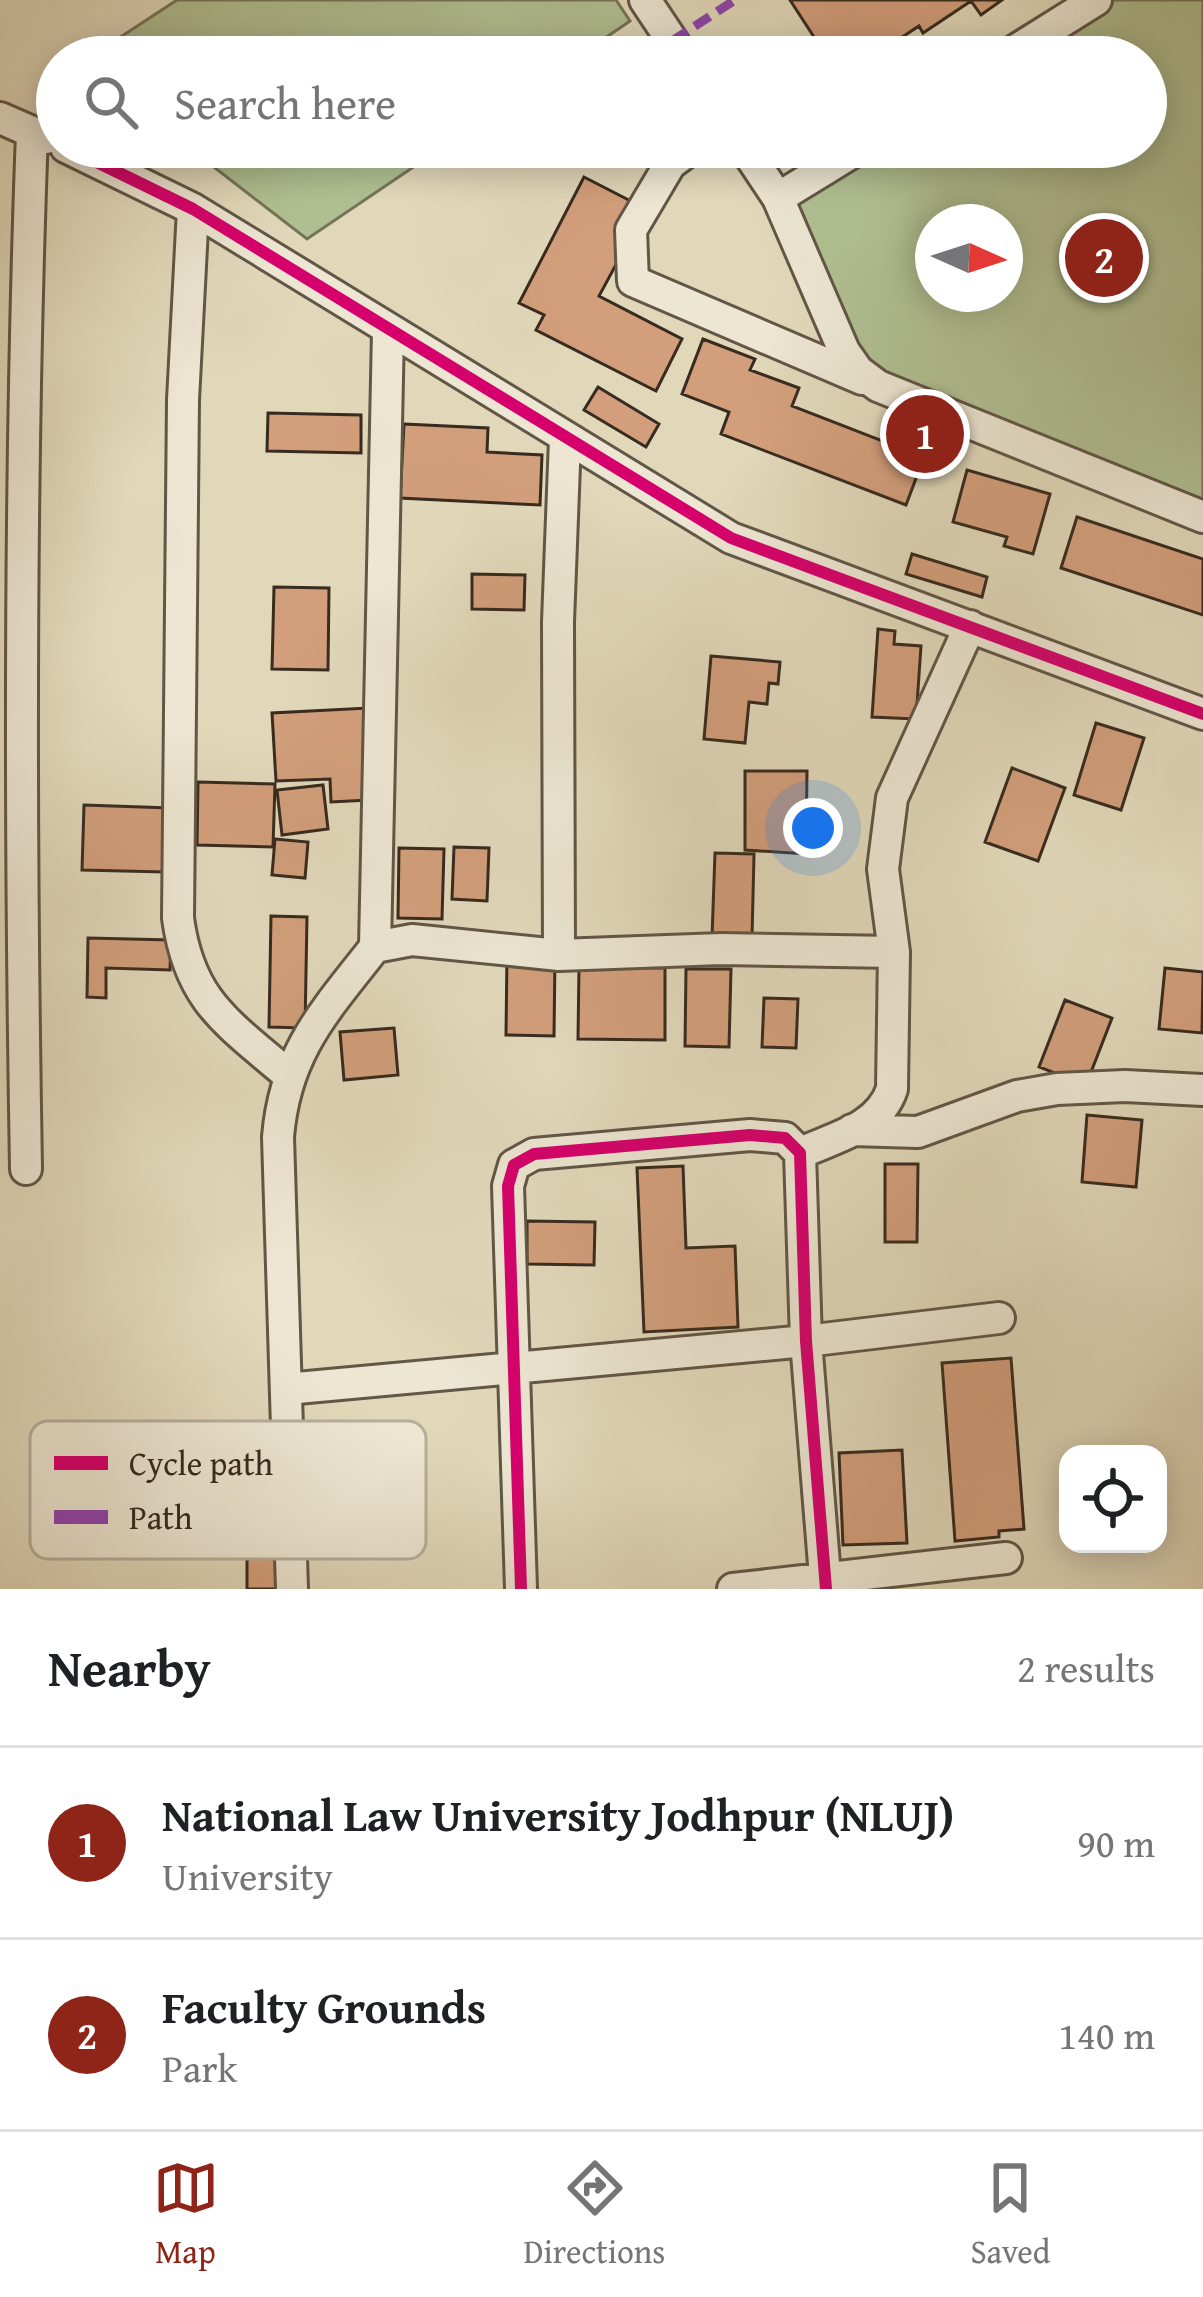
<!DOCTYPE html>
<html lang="en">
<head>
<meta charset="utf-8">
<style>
	:root { --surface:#fff; --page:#f2f2f2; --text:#202124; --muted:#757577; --line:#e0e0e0; --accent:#8f2418 }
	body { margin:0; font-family:"Gentium Book Plus",serif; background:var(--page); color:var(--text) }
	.controls { position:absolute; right:36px; bottom:36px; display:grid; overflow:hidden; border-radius:24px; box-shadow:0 6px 30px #0003 }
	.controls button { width:108px; height:108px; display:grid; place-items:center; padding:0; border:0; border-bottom:3px solid var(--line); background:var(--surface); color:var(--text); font:60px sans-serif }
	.compass { position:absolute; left:915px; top:204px; width:108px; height:108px; border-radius:50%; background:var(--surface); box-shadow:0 6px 30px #0003; rotate:93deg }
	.you { position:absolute; left:813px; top:828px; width:42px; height:42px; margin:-30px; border:9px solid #fff; border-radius:50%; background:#1a73e8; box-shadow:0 0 0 18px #1a73e833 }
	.badge { display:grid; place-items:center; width:78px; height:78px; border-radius:50%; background:var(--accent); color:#fff; font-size:39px; font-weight:700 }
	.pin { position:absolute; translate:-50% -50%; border:6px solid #fff; box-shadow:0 3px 12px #0006 }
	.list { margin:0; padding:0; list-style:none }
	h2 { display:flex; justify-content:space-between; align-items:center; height:156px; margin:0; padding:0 48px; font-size:51px }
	h2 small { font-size:39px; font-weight:400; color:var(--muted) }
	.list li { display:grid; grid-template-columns:78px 1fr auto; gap:36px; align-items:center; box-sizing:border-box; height:192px; padding:0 48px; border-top:3px solid var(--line) }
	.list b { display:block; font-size:45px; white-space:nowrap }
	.list p { margin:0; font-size:39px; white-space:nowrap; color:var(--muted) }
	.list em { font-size:39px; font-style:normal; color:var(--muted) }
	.icon { flex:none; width:66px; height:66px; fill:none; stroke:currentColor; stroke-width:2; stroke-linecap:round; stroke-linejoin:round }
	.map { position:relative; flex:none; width:1203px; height:1589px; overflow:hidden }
	.search { position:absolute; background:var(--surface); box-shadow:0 6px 30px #0003; left:36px; right:36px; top:36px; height:132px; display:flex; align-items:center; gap:30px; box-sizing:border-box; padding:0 42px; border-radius:66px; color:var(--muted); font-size:45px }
	.sheet { height:540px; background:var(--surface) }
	nav { display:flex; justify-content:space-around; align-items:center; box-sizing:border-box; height:168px; border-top:3px solid var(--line); background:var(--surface); font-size:33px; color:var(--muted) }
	nav a { display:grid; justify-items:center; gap:6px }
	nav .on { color:var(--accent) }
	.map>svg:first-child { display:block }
	.green { fill:#b0bf91; stroke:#747558; stroke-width:3; fill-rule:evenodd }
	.building { fill:#d29e7b; stroke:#382b1f; stroke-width:3 }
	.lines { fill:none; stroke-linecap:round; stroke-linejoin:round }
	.minor-casing { stroke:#625646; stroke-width:36 }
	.minor { stroke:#ece6d2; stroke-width:30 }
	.quiet { stroke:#8e44ad; stroke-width:9; stroke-dasharray:18 9; stroke-linecap:butt }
	.cycleway-casing { stroke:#ece6d2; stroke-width:20 }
	.cycleway { stroke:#d6006c; stroke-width:12 }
	.key { fill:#ece6d2; stroke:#b6ae9c; stroke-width:3 }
	.key-label { font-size:33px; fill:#382b1f }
</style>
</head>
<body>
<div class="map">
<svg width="1203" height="1589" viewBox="0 0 1203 1589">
	<rect width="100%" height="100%" fill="#e1d8ba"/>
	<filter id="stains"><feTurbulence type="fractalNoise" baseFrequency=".00167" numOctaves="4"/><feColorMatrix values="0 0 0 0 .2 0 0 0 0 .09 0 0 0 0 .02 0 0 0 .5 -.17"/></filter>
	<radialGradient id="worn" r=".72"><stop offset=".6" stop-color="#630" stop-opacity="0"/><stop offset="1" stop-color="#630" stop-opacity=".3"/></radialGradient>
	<path class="green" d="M177,0H616L630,21L577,57H90Z
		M1096,0H1203V510L878,386L778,198L861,147H1146V57H1005ZM933,222H1005V294H933Z
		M188,147H443L307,239Z"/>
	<path class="building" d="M790,0H1002L981,15L971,1L923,33L919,26L872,57H827Z
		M584,177L646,209L599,296L682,339L656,391L536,330L544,315L519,303Z
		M703,339L755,359L750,370L799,388L792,406L924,457L906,505L721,434L729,412L682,394Z
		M598,387L659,424L646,447L584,410Z
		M268,413L361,415V453L267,451Z
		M404,424L488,428L487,452L542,455L540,505L400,498Z
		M967,470L1050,494L1033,554L1004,546L1007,537L953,522Z
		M1077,517L1203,559V615L1061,568Z
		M912,554L987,577L982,597L906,574Z
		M472,574L525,575L524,610L472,609Z
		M274,587L329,588L328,670L272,669Z
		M878,629L895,631L894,644L921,646L916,719L872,717Z
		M711,656L780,662L778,684L769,683L767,704L749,702L745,743L704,739Z
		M368,708L369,800L331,802L330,779L276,781L272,713Z
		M1096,723L1144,738L1121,810L1074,795Z
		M1012,768L1065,788L1038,861L985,842Z
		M745,771H807L806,854L745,850Z
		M198,782L275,784L273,847L197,845Z
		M323,785L328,829L282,835L277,790Z
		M84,805L170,808L164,872L82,870Z
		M275,839L308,842L305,878L272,875Z
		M454,847L489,848L487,901L452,899Z
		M399,848L444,849L442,919L398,918Z
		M715,853L754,854L752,938L712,937Z
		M271,916L307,917L305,1028L269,1027Z
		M88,938L171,940L170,970L106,968V998L87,997Z
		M507,954L555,955L554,1036L506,1035Z
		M579,967L665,968V1040L578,1039Z
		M1165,968L1203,972L1202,1033L1159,1029Z
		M686,969H731L729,1047L685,1046Z
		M764,998L798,999L796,1048L762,1047Z
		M1065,1000L1112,1018L1086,1085L1039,1067Z
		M394,1028L398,1075L344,1080L340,1032Z
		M1087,1115L1142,1120L1136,1187L1082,1182Z
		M885,1164H918L917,1242H885Z
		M683,1166L686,1248L735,1246L738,1327L644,1332L637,1168Z
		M527,1221L595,1222L594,1265L527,1264Z
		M1011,1358L1024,1529L999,1531V1537L955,1541L942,1363Z
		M902,1450L907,1543L843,1545L839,1453Z
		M247,1557L278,1559L277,1589H247Z"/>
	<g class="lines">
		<defs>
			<path id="minor" d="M645,0L683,57
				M1005,57L1096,0
				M0,118L46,138
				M66,147L193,209L731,538L1203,714
				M693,147L670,164L631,230L633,281L862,379
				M744,147L778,198L844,351L858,371L878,386L1203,517
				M778,198L861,147
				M193,209L183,400L178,918C189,1001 228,1023 287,1074
				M388,331L375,947L412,940L559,955L721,949L894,952
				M559,955L558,622L565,439
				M852,1130L918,1132L1017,1096L1057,1089L1125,1086L1203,1090
				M800,1153C836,1137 879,1128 892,1089L894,952L883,869L892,798L970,626
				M26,1169C20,823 19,477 32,132
				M286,1389L806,1341L999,1318
				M292,1589L278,1137C285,1052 325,1011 375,947
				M521,1589L508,1186L514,1165L534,1154L750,1135L785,1138L800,1153L806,1341L826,1589
				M733,1589L1006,1558"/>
		</defs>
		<use href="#minor" class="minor-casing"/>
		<use href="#minor" class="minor"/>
		<path class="quiet" d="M672,41L735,0"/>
		<defs>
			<path id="cycleway" d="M66,147L193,209L731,538L1203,714
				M521,1589L508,1186L514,1165L534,1154L750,1135L785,1138L800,1153L806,1341L826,1589"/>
		</defs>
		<use href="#cycleway" class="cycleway-casing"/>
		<use href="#cycleway" class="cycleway"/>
	</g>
	<rect x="30" y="1421" width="396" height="138" rx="18" class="key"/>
	<rect x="54" y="1456" width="54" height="14" fill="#d6006c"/>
	<rect x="54" y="1510" width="54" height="14" fill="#8e44ad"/>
	<g class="key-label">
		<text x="129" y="1475">Cycle path</text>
		<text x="129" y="1529">Path</text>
	</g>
	<rect width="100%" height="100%" filter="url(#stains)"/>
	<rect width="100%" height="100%" fill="url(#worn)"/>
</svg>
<div class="controls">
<button><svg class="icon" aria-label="locate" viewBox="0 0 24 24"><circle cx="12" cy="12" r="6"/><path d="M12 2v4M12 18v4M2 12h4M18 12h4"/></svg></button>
</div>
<svg class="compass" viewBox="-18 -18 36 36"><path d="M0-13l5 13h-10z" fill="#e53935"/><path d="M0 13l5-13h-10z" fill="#757577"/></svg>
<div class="you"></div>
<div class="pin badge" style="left:925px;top:434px">1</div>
<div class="pin badge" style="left:1104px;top:258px">2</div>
<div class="search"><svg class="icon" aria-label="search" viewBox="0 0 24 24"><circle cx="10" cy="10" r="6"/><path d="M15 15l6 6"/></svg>Search here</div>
</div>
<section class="sheet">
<h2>Nearby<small>2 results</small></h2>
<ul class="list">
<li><span class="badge">1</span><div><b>National Law University Jodhpur (NLUJ)</b><p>University</p></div><em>90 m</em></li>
<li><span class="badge">2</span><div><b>Faculty Grounds</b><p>Park</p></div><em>140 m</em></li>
</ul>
</section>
<nav>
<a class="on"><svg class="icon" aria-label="map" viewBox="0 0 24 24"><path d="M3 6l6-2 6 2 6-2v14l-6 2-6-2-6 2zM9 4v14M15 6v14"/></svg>Map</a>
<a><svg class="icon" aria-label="directions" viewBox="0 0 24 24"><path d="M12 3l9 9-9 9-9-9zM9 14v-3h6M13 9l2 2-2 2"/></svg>Directions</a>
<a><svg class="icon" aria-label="saved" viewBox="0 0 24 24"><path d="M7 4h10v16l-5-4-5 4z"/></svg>Saved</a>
</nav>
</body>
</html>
